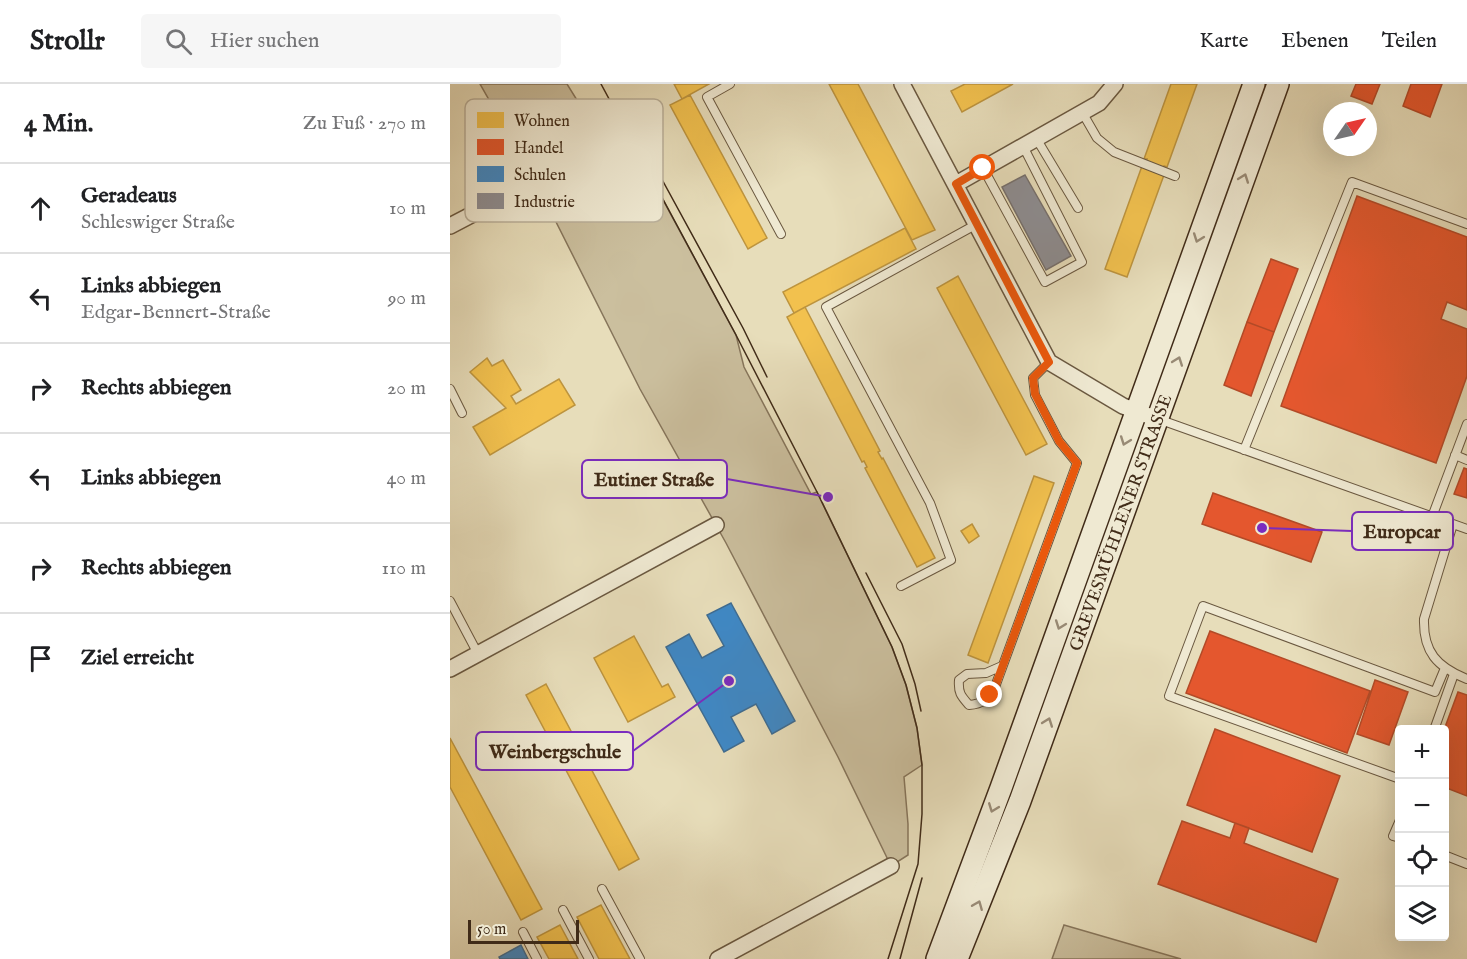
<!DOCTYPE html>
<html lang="de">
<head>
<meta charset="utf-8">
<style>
	:root { --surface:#fff; --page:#f6f6f6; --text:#202124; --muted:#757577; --line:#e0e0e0 }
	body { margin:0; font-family:"IM FELL English",serif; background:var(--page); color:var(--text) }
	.controls { position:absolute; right:18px; bottom:18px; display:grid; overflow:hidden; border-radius:6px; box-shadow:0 6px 24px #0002 }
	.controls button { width:54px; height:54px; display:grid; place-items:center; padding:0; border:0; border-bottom:2px solid var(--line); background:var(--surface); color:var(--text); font:30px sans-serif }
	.compass { position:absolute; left:873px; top:18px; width:54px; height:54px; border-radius:50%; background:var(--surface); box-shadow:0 6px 24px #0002; rotate:56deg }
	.scale { position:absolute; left:18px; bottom:15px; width:111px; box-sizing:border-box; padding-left:6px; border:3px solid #402b18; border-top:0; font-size:16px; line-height:21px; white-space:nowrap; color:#402b18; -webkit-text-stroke:4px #efe9d2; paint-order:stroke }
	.stop { position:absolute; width:18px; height:18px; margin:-14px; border:4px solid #ea580c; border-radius:50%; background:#fff }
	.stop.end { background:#ea580c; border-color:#fff; box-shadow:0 2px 6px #0008 }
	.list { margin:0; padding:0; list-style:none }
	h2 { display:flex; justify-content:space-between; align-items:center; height:78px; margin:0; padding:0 24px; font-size:26px }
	h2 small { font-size:20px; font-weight:400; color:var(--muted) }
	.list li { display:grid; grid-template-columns:39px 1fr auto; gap:18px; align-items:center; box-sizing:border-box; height:90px; padding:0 24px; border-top:2px solid var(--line) }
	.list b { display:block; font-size:22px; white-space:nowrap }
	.list p { margin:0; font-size:20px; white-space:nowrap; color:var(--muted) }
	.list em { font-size:20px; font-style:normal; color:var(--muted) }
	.icon { flex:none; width:33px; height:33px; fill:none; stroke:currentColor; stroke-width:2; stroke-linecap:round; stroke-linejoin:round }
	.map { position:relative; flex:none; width:1017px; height:875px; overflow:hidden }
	header { display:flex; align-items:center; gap:36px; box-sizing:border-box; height:84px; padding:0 30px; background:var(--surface); border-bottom:2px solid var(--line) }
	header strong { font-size:28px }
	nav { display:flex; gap:33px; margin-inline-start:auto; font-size:21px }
	.search { width:420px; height:54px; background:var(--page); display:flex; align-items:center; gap:15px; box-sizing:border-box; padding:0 21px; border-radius:6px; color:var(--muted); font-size:22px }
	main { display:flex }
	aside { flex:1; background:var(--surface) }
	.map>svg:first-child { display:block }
	.green { fill:#cbbf9e; stroke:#86755b; stroke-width:1.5 }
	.homes { fill:#f2c14e; stroke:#bd943e; stroke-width:1.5 }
	.shops { fill:#e4572e; stroke:#b34a27; stroke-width:1.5 }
	.schools { fill:#3f88c5; stroke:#3f6c91; stroke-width:1.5 }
	.industry { fill:#8d8d92; stroke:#76706d; stroke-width:1.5 }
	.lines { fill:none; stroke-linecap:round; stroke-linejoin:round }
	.lane-casing { stroke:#6a5840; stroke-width:10 }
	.street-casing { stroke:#6a5840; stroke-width:18 }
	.secondary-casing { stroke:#402b18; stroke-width:24 }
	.lane { stroke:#efe9d2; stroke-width:8 }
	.street { stroke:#efe9d2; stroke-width:15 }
	.secondary { stroke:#efe9d2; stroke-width:21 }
	.tram { stroke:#402b18; stroke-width:1.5 }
	.oneway { stroke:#988a75 }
	.route { stroke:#ea580c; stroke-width:8 }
	.labels { text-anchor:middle; stroke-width:6; stroke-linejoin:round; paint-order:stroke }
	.street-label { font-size:18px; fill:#402b18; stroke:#efe9d2 }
	.key { fill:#efe9d2; stroke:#bab09a; stroke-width:1.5 }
	.key-label { font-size:16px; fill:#402b18 }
	.leader { fill:none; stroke:#7b2cbf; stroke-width:2 }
	.callout-dot { fill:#7b2cbf; stroke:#efe9d2; stroke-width:2 }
	.callout { fill:#efe9d2; stroke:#7b2cbf; stroke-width:2 }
	.callout-label { font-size:20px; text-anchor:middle; font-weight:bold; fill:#402b18 }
</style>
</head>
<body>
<header>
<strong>Strollr</strong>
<div class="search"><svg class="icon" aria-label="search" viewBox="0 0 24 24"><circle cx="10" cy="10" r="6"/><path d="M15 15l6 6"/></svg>Hier suchen</div>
<nav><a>Karte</a><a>Ebenen</a><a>Teilen</a></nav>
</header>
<main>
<aside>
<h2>4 Min.<small>Zu Fuß · 270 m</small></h2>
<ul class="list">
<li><svg class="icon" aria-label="ahead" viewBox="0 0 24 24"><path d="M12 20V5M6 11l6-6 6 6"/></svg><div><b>Geradeaus</b><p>Schleswiger Straße</p></div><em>10 m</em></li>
<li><svg class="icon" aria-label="left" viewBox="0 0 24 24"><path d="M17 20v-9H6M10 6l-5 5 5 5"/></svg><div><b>Links abbiegen</b><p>Edgar-Bennert-Straße</p></div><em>90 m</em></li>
<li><svg class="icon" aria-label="right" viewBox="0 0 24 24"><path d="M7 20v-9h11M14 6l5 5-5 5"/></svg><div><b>Rechts abbiegen</b></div><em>20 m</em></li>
<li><svg class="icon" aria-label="left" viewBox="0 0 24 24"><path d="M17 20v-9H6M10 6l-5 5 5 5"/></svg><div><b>Links abbiegen</b></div><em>40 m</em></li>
<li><svg class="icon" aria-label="right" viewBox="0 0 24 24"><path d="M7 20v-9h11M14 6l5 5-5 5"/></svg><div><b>Rechts abbiegen</b></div><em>110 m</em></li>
<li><svg class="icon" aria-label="arrive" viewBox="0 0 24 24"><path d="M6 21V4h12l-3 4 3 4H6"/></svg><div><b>Ziel erreicht</b></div></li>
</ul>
</aside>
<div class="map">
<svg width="1017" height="875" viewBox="0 0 1017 875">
	<rect width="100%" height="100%" fill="#e7ddba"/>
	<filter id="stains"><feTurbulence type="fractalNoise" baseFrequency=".00333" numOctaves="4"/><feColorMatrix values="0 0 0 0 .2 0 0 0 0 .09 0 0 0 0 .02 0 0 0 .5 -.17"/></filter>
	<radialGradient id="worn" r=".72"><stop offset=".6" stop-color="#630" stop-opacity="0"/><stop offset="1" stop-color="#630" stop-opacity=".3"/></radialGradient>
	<path class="green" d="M30,0H117L135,29L159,16L286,251L294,283L361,410L367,408L442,563L456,601L467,644L472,681L454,693L458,740V771L441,782L388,673L276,459L190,305L93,112L114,100L89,58L70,22L58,49Z
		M614,841L731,875H602Z"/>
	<path class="homes" d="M224,0H259L232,15Z
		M379,0H408L485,146L462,156Z
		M515,0H563L512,28L501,7Z
		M721,0H747L717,83L714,82L711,90L714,91L677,193L655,185L692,82L694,83L697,75H694Z
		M240,11L317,154L298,165L220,21Z
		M455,144L466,165L344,229L333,208Z
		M508,192L597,360L576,371L487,204Z
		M355,223L430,367L428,368L432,375L433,374L485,474L467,483L415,384L417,383L414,377L412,378L337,233Z
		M37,274L42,282L53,276L71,306L61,312L66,320L109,295L125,321L40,371L23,343L56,324L20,288Z
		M584,392L604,399L538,579L518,571Z
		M522,440L529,452L519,459L511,447Z
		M184,552L212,603L218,600L225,613L178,638L144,574Z
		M96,600L189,775L169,786L76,611Z
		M0,654L92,825L71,836L0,703Z
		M151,821L180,875H149L127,833Z
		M110,841L128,875H99L87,853Z"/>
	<path class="shops" d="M906,0H930L922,20L901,12Z
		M961,0H992L980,33L953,22Z
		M907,112L1017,153V226L997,218L991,235L1017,245V292L986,379L831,322Z
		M821,175L848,185L824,248L797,238Z
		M797,238L824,248L801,312L774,301Z
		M1014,384L1017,385V414L1004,410Z
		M763,409L872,448L861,478L752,440Z
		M760,547L920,607L897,669L736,609Z
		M925,596L958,608L939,661L907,650Z
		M1008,608L1017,611V712L994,703V646Z
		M765,645L890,692L862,768L737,721Z
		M732,737L780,754L785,739L799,744L794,759L888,795L866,858L708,800Z"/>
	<path class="schools" d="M281,519L345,637L322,650L306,620L281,633L294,657L274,668L216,563L239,550L252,574L274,562L257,531Z
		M71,861L78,875H50L49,873Z"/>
	<path class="industry" d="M575,91L621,172L596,186L552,103Z"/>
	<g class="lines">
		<defs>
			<path id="lane" d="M280,0L257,13L331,150
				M632,28L647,54L664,68L725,92
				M586,54L628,124
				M533,84L595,198L632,178L573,62
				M0,305L12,329
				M708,335L1017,445
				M794,366L902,98L1017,140
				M1005,371L1017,376
				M982,433L1017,340
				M1003,440L974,535C973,568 987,583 1017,595
				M451,502L501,476L480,419L376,223L527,140
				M0,517L28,570
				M552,582L536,589L517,590L509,596C508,609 511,612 519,621C532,620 539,615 545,603L627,379L609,357L585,311L583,294L599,278
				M984,646L1004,590
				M950,695L719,612L753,522L985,608L995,584
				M950,736L943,752L950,754
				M994,771L1017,780
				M152,805L190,875
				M113,826L139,875
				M73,848L87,875"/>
			<path id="street" d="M452,0L599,278L673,322L707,335
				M506,100L649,19L665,0
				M0,142L86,97
				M0,585L266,441
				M268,875L441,782"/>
			<g id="secondary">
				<path d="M487,875L551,704L804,0"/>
				<path id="s1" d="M507,875L570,717L828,0"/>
			</g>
		</defs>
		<use href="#lane" class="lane-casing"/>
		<use href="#street" class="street-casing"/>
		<use href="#secondary" class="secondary-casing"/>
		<use href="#lane" class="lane"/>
		<use href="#street" class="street"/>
		<use href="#secondary" class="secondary"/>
		<path class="tram" d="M151,0L286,251L367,408L442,563L456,601L467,644L472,681V730L468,780L438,875
			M203,79L293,244L317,293
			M416,489L452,560L465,600L471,627
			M450,875L472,794"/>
	</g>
	<defs><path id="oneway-chevron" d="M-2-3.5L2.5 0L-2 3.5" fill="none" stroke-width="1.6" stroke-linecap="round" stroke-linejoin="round" transform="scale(1.5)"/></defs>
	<g class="oneway">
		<use href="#oneway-chevron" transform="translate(794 94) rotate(-70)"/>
		<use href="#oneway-chevron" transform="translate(748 154) rotate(110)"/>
		<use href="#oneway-chevron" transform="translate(728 277) rotate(-70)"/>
		<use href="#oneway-chevron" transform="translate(675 357) rotate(110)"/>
		<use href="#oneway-chevron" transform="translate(610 541) rotate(110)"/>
		<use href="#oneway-chevron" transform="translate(598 638) rotate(-70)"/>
		<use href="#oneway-chevron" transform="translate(543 724) rotate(111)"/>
		<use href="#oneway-chevron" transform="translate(528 821) rotate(-68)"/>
	</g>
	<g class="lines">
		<path class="route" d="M533,84L506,100L599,278L583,294L585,310L609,357L627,379L545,603L540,611"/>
	</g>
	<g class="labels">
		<g class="street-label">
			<text dy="6" stroke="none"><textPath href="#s1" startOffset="466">GREVESMÜHLENER STRASSE</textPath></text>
		</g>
	</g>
	<rect x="15" y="15" width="198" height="123" rx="9" class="key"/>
	<rect x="27" y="28" width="27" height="16" fill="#f2c14e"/>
	<rect x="27" y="55" width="27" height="16" fill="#e4572e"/>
	<rect x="27" y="82" width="27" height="16" fill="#3f88c5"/>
	<rect x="27" y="109" width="27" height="16" fill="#8d8d92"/>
	<g class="key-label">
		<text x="64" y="42">Wohnen</text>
		<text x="64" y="69">Handel</text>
		<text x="64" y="96">Schulen</text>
		<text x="64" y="123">Industrie</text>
	</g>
	<path class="leader" d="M378 413L277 395M812 444L902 447M279 597L183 667"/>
	<g class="callout-dot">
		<circle cx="378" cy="413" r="6"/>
		<circle cx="812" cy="444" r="6"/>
		<circle cx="279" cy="597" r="6"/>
	</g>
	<g class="callout">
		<rect x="132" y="376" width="145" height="38" rx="6"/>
		<rect x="902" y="428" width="101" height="38" rx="6"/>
		<rect x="26" y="648" width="157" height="38" rx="6"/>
	</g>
	<g class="callout-label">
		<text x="204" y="402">Eutiner Straße</text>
		<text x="952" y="454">Europcar</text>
		<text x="105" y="674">Weinbergschule</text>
	</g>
	<rect width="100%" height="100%" filter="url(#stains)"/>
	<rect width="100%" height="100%" fill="url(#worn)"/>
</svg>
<div class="controls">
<button>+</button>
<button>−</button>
<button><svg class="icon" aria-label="locate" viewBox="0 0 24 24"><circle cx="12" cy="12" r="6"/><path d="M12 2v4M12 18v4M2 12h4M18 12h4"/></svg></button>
<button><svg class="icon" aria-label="layers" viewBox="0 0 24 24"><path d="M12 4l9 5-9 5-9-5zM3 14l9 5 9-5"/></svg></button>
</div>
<svg class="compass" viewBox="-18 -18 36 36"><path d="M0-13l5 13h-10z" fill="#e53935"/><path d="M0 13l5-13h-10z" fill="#757577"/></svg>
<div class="scale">50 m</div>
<div class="stop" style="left:533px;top:84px"></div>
<div class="stop end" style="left:540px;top:611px"></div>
</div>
</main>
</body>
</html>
